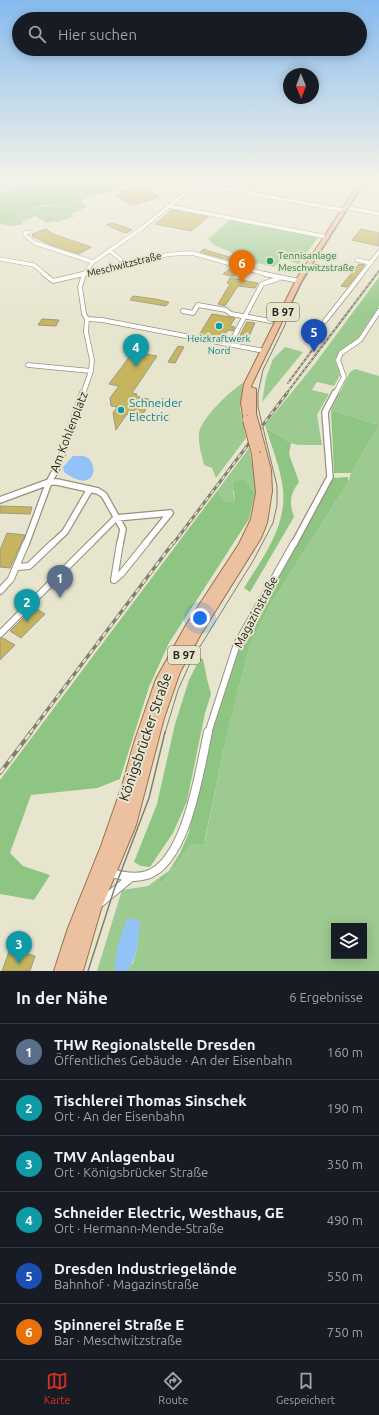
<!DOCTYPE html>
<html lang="de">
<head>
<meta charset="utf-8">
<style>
	:root { --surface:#171b24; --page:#242831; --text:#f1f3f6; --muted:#9ea1a6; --line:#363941; --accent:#d93025 }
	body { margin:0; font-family:Ubuntu,sans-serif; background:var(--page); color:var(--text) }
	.controls { position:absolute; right:12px; bottom:12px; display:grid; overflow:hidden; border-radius:0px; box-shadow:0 2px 10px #0003 }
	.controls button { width:36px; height:36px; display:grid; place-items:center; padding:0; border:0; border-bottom:1px solid var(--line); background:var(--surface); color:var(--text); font:20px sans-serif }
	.compass { position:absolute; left:283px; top:68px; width:36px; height:36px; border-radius:50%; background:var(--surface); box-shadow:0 2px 10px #0003; rotate:179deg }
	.you { position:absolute; left:200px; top:618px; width:14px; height:14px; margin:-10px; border:3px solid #fff; border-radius:50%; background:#1a73e8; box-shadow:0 0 0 6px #1a73e833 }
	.badge { display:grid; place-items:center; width:26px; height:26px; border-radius:50%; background:var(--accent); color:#fff; font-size:13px; font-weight:700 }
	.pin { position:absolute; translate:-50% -33px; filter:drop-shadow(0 1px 2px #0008) }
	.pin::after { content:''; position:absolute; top:21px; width:14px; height:12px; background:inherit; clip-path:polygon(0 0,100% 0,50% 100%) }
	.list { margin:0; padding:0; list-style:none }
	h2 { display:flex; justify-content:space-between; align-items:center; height:52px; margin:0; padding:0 16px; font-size:17px }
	h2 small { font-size:13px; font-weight:400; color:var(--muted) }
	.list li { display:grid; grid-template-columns:26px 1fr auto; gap:12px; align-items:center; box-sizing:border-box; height:56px; padding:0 16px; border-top:1px solid var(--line) }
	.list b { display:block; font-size:15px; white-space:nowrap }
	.list p { margin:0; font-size:13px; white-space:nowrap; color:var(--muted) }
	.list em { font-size:13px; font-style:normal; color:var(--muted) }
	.icon { flex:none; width:22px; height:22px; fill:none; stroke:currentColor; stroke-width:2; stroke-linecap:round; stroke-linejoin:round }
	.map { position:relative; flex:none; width:379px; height:971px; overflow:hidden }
	.search { position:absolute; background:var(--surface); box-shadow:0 2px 10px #0003; left:12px; right:12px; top:12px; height:44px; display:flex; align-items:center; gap:10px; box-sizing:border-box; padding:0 14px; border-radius:22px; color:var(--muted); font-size:15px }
	.sheet { height:388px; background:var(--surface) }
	nav { display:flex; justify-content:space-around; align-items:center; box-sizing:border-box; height:56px; border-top:1px solid var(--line); background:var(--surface); font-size:11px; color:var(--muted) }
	nav a { display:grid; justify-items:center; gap:2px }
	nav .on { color:var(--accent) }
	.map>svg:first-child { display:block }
	.green { fill:#9cca91; fill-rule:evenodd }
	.forest { fill:#8ec582 }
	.water { fill:#93c3f6 }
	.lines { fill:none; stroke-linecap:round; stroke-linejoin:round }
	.river { fill:#93c3f6; fill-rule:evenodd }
	.building { fill:#c6b55e; stroke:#9c9885 }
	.minor-far4-casing { stroke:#96927e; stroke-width:4.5 }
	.minor-far3-casing { stroke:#96927e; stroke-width:5.5 }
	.minor-far2-casing { stroke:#96927e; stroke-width:8 }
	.minor-far1-casing { stroke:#96927e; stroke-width:8 }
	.minor-casing { stroke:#96927e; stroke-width:10 }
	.primary-casing { stroke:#9d6f48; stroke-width:2 }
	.minor-far4 { stroke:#fff; stroke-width:3.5 }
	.minor-far3 { stroke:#fff; stroke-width:4 }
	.minor-far2 { stroke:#fff; stroke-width:5.5 }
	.minor-far1 { stroke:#fff; stroke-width:6 }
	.minor { stroke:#fff; stroke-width:8 }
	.primary { fill:#ebc1a0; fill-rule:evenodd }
	.tram-far1 { stroke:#817f70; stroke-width:1 }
	.tram { stroke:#817f70; stroke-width:1.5 }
	.rail-far3-casing { stroke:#817f70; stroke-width:2 }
	.rail-far2-casing { stroke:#817f70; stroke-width:3 }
	.rail-far1-casing { stroke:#817f70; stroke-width:3.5 }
	.rail-casing { stroke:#817f70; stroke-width:4 }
	.rail-far3 { stroke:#e8e5cf; stroke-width:1; stroke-dasharray:2.5; stroke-linecap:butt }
	.rail-far2 { stroke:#e8e5cf; stroke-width:1.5; stroke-dasharray:4.5; stroke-linecap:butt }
	.rail-far1 { stroke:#e8e5cf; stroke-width:2; stroke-dasharray:5.5; stroke-linecap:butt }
	.rail { stroke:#e8e5cf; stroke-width:2.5; stroke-dasharray:7; stroke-linecap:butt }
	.primary-bridge-casing { stroke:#9d6f48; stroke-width:10; stroke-linecap:butt }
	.primary-bridge { stroke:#ebc1a0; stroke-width:8 }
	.leisure-dot { fill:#2e9e5b; stroke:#e8e5cf; stroke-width:1.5 }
	.culture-dot { fill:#0f9aa8; stroke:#e8e5cf; stroke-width:1.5 }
	.labels { text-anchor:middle; stroke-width:4; stroke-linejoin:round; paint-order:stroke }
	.far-leisure-label { font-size:10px; fill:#27864d; stroke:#e8e5cf; text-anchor:start }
	.far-street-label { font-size:10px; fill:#25241c; stroke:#e8e5cf }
	.far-culture-label { font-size:10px; fill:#0d838f; stroke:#e8e5cf }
	.shield { fill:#e8e5cf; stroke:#605e52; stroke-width:1 }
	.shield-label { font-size:11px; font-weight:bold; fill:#25241c }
	.culture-label { font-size:12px; fill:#0d838f; stroke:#e8e5cf; text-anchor:start }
	.street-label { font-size:12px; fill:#25241c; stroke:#e8e5cf }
	.near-street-label { font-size:14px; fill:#25241c; stroke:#e8e5cf }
</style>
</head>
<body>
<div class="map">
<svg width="379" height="971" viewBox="0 0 379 971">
	<rect width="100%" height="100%" fill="#e8e5cf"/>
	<path class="green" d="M80,200L87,207L73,213L72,215L76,216L58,222L54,221L47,223L35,216L22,222L23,224L13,226L0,224L30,209Z
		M231,219L319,236L299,264L282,259L274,267L258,263L257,264L246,261L245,258L214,245L208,239Z
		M379,277V306L358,338L339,352L335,360L340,375L334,386L317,382L312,390L329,394L317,415L322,445H298L291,443L266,428L265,425L314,365Z
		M285,347L303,352L262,402L266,378L273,359Z
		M355,369L379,376V971H124L133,963L137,949L115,968L117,971H97L122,890L148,886L159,878L161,884L190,843L205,841L225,743L250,645L272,602L348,482L351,473L379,425L331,410L350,372ZM334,926H364V956H334Z
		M243,383L240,408L246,438L216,478L212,468L204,465C202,456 198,444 199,434C200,419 230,391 243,383Z
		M249,448L255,477V493L244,479L233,492L235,501L226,502L217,491Z"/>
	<path class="forest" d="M0,180H144L75,202L45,205L30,209L0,224Z
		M331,410L379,425L351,473H334Z
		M266,428L291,443L289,454L299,482C290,494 289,503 294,517L250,592L244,588C262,559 287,526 283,490C281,469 272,448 266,428Z
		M348,477V482L272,602L250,645L225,743L204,844H190L161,884L159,878L169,871L180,853L189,832L208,742L238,646L247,626L307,525L332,478Z
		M244,479L255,493L249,519L169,643L149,687L120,779L97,788L31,795L10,853L23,866L50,875L34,900L0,894V780L217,491L226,502L235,501L233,482Z
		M200,658L203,659L207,679L211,694L205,713L187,801L173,833L150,867L141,866L134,862L157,804L175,724L189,680Z"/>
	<path class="water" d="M73,456C77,456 83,455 86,457C99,462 97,496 64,472L63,467Z
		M128,918L136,919L140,923C138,940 138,957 127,971H117L115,968C115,951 121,934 128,918Z"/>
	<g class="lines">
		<path class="river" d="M69,180H76L65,183L0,193V189Z"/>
	</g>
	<path class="building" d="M142,187L159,197L154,198L155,199L132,205L116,195L122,193L121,192Z
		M172,210L208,217L191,231L155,224Z
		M112,223L122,226L132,230L125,233L107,225Z
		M46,229L53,234L91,247L79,254L51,245L32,236L34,235L32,234Z
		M361,229L379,233V246L352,240Z
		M204,249L212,252L233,258L229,260L200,252Z
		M359,264L365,265L347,287L341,286Z
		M231,268L241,270L233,277L223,274Z
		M230,278L258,283L255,288L238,286L225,306L218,304L230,284L227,283Z
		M133,296L155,299L169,302L166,306L130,300Z
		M212,314L235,318L230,326L235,327L233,331L228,330L225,334H223L220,339L199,335Z
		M42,319L59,320L56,326L38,325Z
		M247,322L255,323L250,334L246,340L238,339Z
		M178,346L184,347L175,363L168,362Z
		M133,352L157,356L132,393L137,394L136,396L152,400L141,417L127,414L116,430L113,413L117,407L111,406L110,398L119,386L109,384Z
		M0,506L32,507L30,514L0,513Z
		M7,533L25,535L10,568L0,567V550Z
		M34,607L45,614L21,638L10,631Z
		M3,638L15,645L0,660V639Z
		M10,949L35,956L30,971H2Z"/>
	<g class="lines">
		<defs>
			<path id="minor-far4" d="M168,206L327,237
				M325,207L344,210
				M345,207L379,214
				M28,232L25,233V235L35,243L93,262
				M109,250L125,263
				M0,259L34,265L46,275
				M357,260L371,263
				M79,275C116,266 154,253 192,253L269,275
				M83,275L93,262L142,228L194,186L200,184L325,207
				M361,275L379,252"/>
			<path id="minor-far3" d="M44,274L53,281L83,274
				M265,274L299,281
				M183,311L193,313L198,305L226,310L231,314L271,321
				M87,319L102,320L264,351
				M325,321L362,274
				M230,344L262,284L280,278
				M28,365L91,371
				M83,394L91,371L92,360L86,332L87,319L84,314L80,287L84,274
				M335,394L344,377L338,360L341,353L360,340L379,311"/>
			<path id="minor-far2" d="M0,500L49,482H57L98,491L104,495L123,529L120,544
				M26,544L49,482L58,466L83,393
				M52,544L65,532L90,489
				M90,544L116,518L170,513
				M145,544L170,513
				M294,544L330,477L325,412L335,393"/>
			<path id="minor-far1" d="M120,543L114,580L121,574L146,543
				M17,567L29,566L53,543
				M0,591L11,579L26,543
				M0,634L91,543
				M208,733L237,644L294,543"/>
			<path id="minor" d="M108,872C121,876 134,879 147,875C187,862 200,768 208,732
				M100,903L129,879"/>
			<path id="primary" d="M361,180H365L303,278L252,384L251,387L256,389V414L255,416H251L250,422H244L241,403L244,384L297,278Z
				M261,444L265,447L271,470L272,491L267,523L261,538L201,634L180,672L164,718L136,825L101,909L83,971H54L68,928L101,846L122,786L134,743L156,679L186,625L239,544L251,519L256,493L252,454L253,452H258L257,447Z"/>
		</defs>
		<use href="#minor-far4" class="minor-far4-casing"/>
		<use href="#minor-far3" class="minor-far3-casing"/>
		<use href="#minor-far2" class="minor-far2-casing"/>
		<use href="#minor-far1" class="minor-far1-casing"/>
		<use href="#minor" class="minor-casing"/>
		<use href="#primary" class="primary-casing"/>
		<use href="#minor-far4" class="minor-far4"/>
		<use href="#minor-far3" class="minor-far3"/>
		<use href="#minor-far2" class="minor-far2"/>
		<use href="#minor-far1" class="minor-far1"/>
		<use href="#minor" class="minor"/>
		<use href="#primary" class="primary"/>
		<path class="tram-far1" d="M165,733L178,690L191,661L253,561L273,523L277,505V486L258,407V393L263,370L285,325L289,309L301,284L366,180"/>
		<path class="tram" d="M88,971L114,890L149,798L165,732"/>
		<defs>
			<path id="rail-far3" d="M288,383L313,349
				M286,394L379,271"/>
			<path id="rail-far2" d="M173,544L287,393"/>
			<path id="rail-far1" d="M30,733L173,543"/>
			<path id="rail" d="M0,773L31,732"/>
		</defs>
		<use href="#rail-far3" class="rail-far3-casing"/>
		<use href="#rail-far2" class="rail-far2-casing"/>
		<use href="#rail-far1" class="rail-far1-casing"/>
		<use href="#rail" class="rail-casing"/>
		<use href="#rail-far3" class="rail-far3"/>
		<use href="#rail-far2" class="rail-far2"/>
		<use href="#rail-far1" class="rail-far1"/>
		<use href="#rail" class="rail"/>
		<defs>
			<path id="primary-bridge" d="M252,414L261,447
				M247,420L256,454"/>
		</defs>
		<use href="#primary-bridge" class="primary-bridge-casing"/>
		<use href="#primary-bridge" class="primary-bridge"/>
	</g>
	<linearGradient id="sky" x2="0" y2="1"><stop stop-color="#86baee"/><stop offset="0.57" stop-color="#f5f3e9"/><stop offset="1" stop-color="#f5f3e9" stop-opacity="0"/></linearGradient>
	<rect width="379" height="316" fill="url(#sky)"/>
	<circle class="leisure-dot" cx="270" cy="261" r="4"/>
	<g class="culture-dot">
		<circle cx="219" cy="326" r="4"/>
		<circle cx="121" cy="410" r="4"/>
	</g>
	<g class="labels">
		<g class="far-leisure-label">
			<text x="278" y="259">Tennisanlage<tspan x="278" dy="12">Meschwitzstraße</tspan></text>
		</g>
		<g class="far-street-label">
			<text transform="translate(124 264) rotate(-14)" y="4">Meschwitzstraße</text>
		</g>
		<g class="far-culture-label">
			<text x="219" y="342">Heizkraftwerk<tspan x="219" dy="12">Nord</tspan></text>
		</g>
		<g class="shield">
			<rect x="267" y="303" width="32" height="18" rx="3"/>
			<rect x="168" y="646" width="32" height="18" rx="3"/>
		</g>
		<g class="shield-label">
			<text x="283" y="316">B 97</text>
			<text x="184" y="659">B 97</text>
		</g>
		<g class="culture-label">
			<text x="129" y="407">Schneider<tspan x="129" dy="14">Electric</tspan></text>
		</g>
		<g class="street-label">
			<text transform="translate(69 432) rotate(-69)" y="4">Am Kohlenplatz</text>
			<text transform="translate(256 612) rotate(-62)" y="4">Magazinstraße</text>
		</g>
		<g class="near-street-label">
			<text transform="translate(145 737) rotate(-71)" y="5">Königsbrücker Straße</text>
		</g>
	</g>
</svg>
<div class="controls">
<button><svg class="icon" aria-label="layers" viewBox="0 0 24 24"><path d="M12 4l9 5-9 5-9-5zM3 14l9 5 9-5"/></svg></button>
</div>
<svg class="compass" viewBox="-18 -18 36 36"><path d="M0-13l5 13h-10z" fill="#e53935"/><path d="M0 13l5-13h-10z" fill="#9ea1a6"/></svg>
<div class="you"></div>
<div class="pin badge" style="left:60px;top:598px;background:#5c6f8a">1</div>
<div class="pin badge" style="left:27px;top:622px;background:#0f9aa8">2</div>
<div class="pin badge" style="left:19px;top:964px;background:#0f9aa8">3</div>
<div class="pin badge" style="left:136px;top:367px;background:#0f9aa8">4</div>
<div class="pin badge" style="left:314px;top:352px;background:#1a4fb4">5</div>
<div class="pin badge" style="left:242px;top:283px;background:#e8710a">6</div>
<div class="search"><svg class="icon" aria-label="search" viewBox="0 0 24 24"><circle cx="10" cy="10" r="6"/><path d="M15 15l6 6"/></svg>Hier suchen</div>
</div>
<section class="sheet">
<h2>In der Nähe<small>6 Ergebnisse</small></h2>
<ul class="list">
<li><span class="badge" style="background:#5c6f8a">1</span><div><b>THW Regionalstelle Dresden</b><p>Öffentliches Gebäude · An der Eisenbahn</p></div><em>160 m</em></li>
<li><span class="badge" style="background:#0f9aa8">2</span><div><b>Tischlerei Thomas Sinschek</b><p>Ort · An der Eisenbahn</p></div><em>190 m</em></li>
<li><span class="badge" style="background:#0f9aa8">3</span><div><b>TMV Anlagenbau</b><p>Ort · Königsbrücker Straße</p></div><em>350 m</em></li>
<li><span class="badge" style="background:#0f9aa8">4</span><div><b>Schneider Electric, Westhaus, GE</b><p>Ort · Hermann-Mende-Straße</p></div><em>490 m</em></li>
<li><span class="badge" style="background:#1a4fb4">5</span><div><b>Dresden Industriegelände</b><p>Bahnhof · Magazinstraße</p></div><em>550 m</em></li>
<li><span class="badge" style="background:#e8710a">6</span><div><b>Spinnerei Straße E</b><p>Bar · Meschwitzstraße</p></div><em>750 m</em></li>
</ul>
</section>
<nav>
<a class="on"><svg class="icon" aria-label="map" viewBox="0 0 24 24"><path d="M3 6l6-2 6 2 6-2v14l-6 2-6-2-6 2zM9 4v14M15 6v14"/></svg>Karte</a>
<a><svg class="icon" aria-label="directions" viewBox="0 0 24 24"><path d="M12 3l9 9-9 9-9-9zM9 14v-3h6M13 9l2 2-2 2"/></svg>Route</a>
<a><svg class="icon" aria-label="saved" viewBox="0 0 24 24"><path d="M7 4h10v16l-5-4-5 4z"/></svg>Gespeichert</a>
</nav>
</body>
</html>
